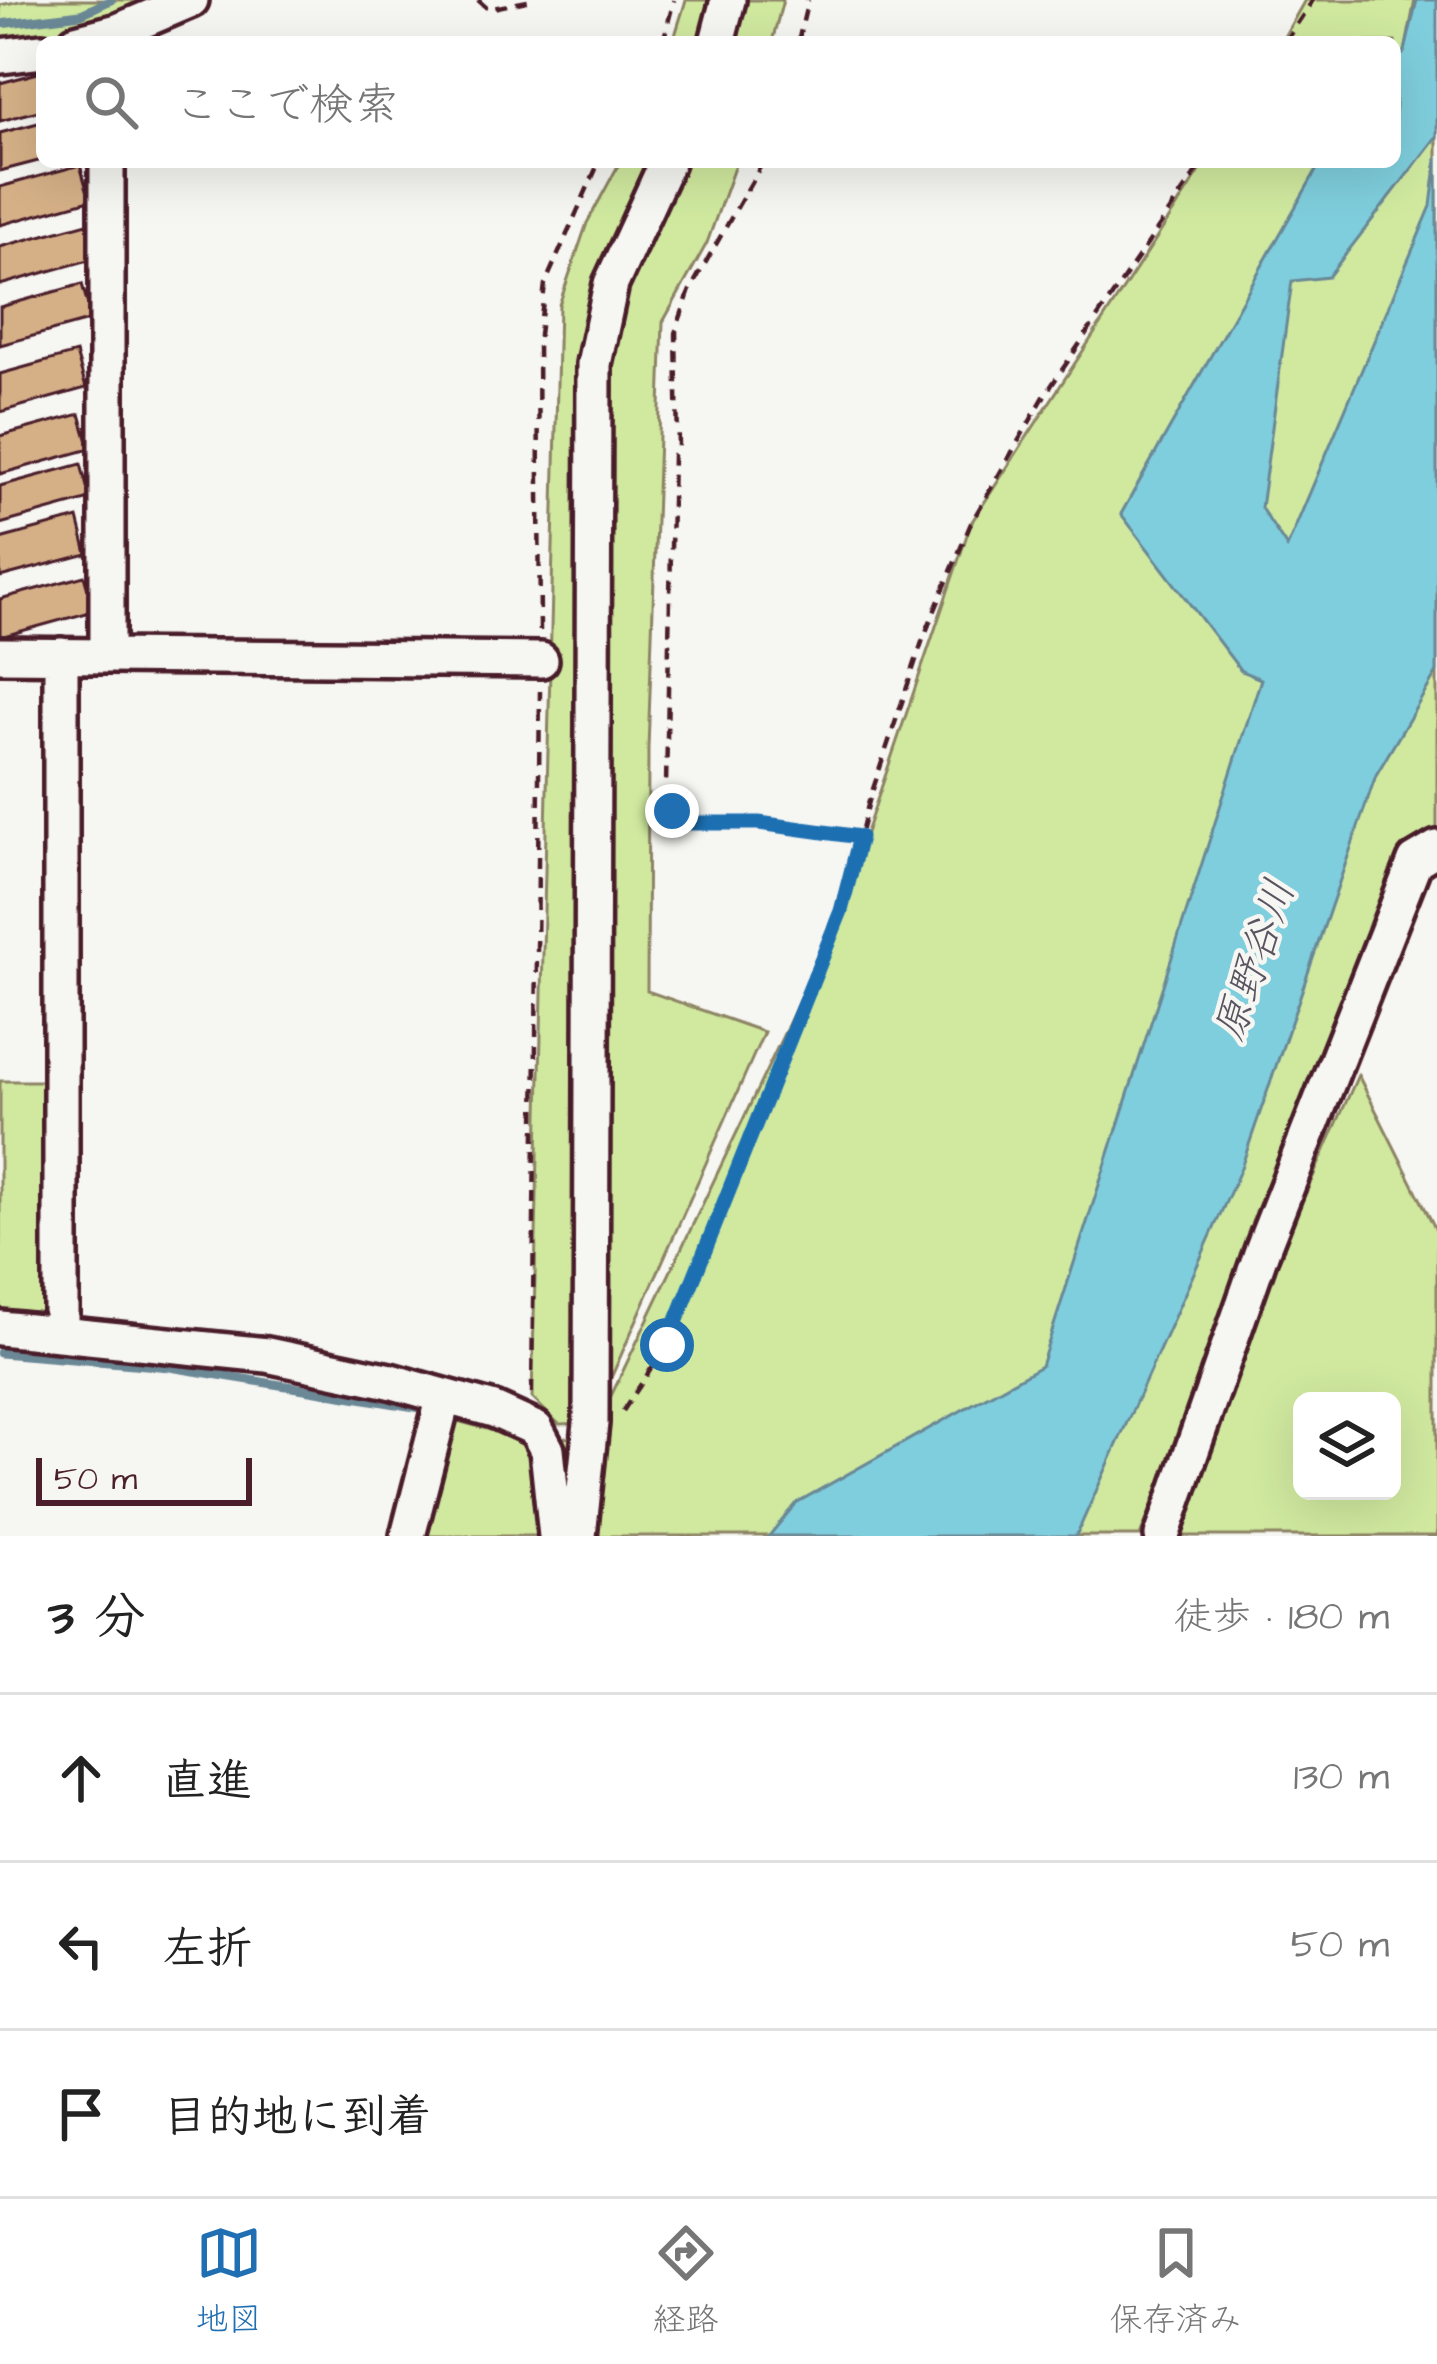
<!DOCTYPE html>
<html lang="ja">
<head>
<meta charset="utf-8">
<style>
	:root { --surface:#fff; --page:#f2f2f2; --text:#222; --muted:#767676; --line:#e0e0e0; --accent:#1f6fb2 }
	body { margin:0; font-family:"Architects Daughter","Klee One",sans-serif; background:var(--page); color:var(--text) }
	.controls { position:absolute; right:36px; bottom:36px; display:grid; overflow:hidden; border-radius:18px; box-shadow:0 12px 48px #0002 }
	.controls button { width:108px; height:108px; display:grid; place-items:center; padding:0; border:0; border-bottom:3px solid var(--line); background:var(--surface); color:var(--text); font:60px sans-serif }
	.scale { position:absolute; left:36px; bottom:30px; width:216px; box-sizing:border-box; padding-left:12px; border:6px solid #4a1f2b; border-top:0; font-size:33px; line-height:42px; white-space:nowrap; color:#4a1f2b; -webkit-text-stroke:9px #f6f6f2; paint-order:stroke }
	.stop { position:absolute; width:36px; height:36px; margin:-27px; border:9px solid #1f6fb2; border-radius:50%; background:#fff }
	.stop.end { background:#1f6fb2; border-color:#fff; box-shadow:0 3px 12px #0008 }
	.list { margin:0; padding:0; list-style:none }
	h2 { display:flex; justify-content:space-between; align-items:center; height:156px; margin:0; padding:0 48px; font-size:51px }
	h2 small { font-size:39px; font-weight:400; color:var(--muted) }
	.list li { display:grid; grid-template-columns:78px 1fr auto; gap:36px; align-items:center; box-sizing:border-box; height:168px; padding:0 48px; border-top:3px solid var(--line) }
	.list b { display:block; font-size:45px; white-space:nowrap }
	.list em { font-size:39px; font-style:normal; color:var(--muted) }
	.icon { flex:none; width:66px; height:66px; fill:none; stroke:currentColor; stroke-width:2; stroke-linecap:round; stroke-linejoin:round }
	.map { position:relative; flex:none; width:1437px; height:1536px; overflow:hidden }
	.search { position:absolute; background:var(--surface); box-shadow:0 12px 48px #0002; left:36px; right:36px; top:36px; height:132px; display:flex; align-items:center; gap:30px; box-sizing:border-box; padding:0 42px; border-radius:18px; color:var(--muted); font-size:45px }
	.sheet { height:660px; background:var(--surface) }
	nav { display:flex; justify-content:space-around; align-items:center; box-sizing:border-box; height:168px; border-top:3px solid var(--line); background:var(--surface); font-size:33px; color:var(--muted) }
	nav a { display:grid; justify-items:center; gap:6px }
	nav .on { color:var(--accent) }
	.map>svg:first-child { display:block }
	.green { fill:#d0e99f; stroke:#8d8465; stroke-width:3; fill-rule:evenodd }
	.water { fill:#7fcedd; stroke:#6a8896; stroke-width:3 }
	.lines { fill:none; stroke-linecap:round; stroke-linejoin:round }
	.stream { stroke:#6a8896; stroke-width:9 }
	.building { fill:#d5b087; stroke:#4a1f2b; stroke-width:3 }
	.street-casing { stroke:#4a1f2b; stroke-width:42 }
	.path { stroke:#4a1f2b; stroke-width:4.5; stroke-dasharray:12 9; stroke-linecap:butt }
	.street { stroke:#f6f6f2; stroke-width:33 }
	.route { stroke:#1f6fb2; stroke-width:15 }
	.labels { text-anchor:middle; stroke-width:9; stroke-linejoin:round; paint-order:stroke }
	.water-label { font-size:42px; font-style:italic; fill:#5a5460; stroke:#f6f6f2 }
</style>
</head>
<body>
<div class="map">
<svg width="1437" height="1536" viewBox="0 0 1437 1536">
	<rect width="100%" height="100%" fill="#f6f6f2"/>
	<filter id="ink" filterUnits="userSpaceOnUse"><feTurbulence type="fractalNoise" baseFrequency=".00833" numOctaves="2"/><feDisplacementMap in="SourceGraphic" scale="24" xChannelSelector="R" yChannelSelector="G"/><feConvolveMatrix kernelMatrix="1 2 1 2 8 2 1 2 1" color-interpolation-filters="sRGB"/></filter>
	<g filter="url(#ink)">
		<path class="green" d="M26,0H185L76,42H42L0,56V5Z
			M686,0H783L772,42H673Z
			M1305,0H1415L1405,52L1437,89V839L1415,861L1140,1536H422L439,1416L516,1437L591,1438L832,933L971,523L1206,162H1395V42H1281Z
			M620,162H736L707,243L663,322L648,749L647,991L764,1032L591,1423L559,1424L532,1398L559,305L587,223Z
			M1358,1075L1437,1232V1536H1160L1189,1458ZM1302,1401H1392V1491H1302Z
			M0,1081H61V1316L0,1312Z"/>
		<path class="water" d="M1417,0H1437V136L1328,277L1292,281L1261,508L1287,547L1431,206L1437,157V672L1376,775L1241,1168L1076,1536H769L796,1503L1041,1366L1261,679L1241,671L1121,514L1321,162H1395V65L1405,51Z"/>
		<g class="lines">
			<path class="stream" d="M0,24L81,14L111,0
				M0,1353L170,1367L421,1408"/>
		</g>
		<path class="building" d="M42,72V110L0,121V83Z
			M42,122V160L0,171V133Z
			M80,165L90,200L0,225V187Z
			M87,223L96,258L0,285V247Z
			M82,284L92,320L0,345V307Z
			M76,353L86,388L0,412V374Z
			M80,414L90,449L0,474V436Z
			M81,464L90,499L0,524V486Z
			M78,518L87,554L0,577V539Z
			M84,576L94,611L0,637V599Z"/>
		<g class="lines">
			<defs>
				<path id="street" d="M76,42L118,31L191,0
					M717,42L728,0
					M0,56L42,51
					M107,162V656
					M0,655L541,660
					M0,1328L267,1355L390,1381L494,1410L536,1429L547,1450L556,1536
					M61,1334V655
					M408,1536L444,1396
					M579,1536L591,1423L594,364L611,284L667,162
					M1162,1536L1263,1248L1415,861L1437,848"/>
			</defs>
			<use href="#street" class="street-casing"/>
			<path class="path" d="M478,0L488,9L532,0
				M663,42L674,0
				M798,42L808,0
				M1285,42L1313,0
				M763,162L690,290L676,330L678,448L673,455L666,785L672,811L686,823H759L860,837
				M540,631L538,343L545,284L599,162
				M532,1393L540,691
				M623,1411L667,1345L841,911L869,801L923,639L971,523L1045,395L1203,162"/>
			<use href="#street" class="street"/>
		</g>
	</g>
	<g class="lines" filter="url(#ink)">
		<path class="route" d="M667,1345L841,911L860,837L759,823H686L672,811"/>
	</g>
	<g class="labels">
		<g class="water-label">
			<text transform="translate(1253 960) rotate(-71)" y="15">原野谷川</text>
		</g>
	</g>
</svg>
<div class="controls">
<button><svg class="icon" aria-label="layers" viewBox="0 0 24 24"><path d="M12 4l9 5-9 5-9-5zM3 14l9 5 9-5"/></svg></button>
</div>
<div class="scale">50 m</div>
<div class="stop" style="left:667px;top:1345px"></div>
<div class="stop end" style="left:672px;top:811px"></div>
<div class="search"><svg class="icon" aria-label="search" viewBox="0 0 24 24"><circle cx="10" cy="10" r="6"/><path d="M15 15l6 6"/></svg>ここで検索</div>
</div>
<section class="sheet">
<h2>3 分<small>徒歩 · 180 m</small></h2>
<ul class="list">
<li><svg class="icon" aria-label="ahead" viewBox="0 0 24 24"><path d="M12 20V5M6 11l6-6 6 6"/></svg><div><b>直進</b></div><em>130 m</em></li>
<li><svg class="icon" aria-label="left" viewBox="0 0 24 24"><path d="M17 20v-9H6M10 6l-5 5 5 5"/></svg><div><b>左折</b></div><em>50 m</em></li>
<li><svg class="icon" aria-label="arrive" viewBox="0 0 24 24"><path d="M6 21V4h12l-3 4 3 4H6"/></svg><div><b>目的地に到着</b></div></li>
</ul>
</section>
<nav>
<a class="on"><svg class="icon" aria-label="map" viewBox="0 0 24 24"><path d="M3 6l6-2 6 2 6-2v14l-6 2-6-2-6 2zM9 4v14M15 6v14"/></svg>地図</a>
<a><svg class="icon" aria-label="directions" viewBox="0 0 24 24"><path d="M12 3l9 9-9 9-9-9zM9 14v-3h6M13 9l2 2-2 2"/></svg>経路</a>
<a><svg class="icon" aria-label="saved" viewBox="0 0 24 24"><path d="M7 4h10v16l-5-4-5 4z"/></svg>保存済み</a>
</nav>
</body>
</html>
